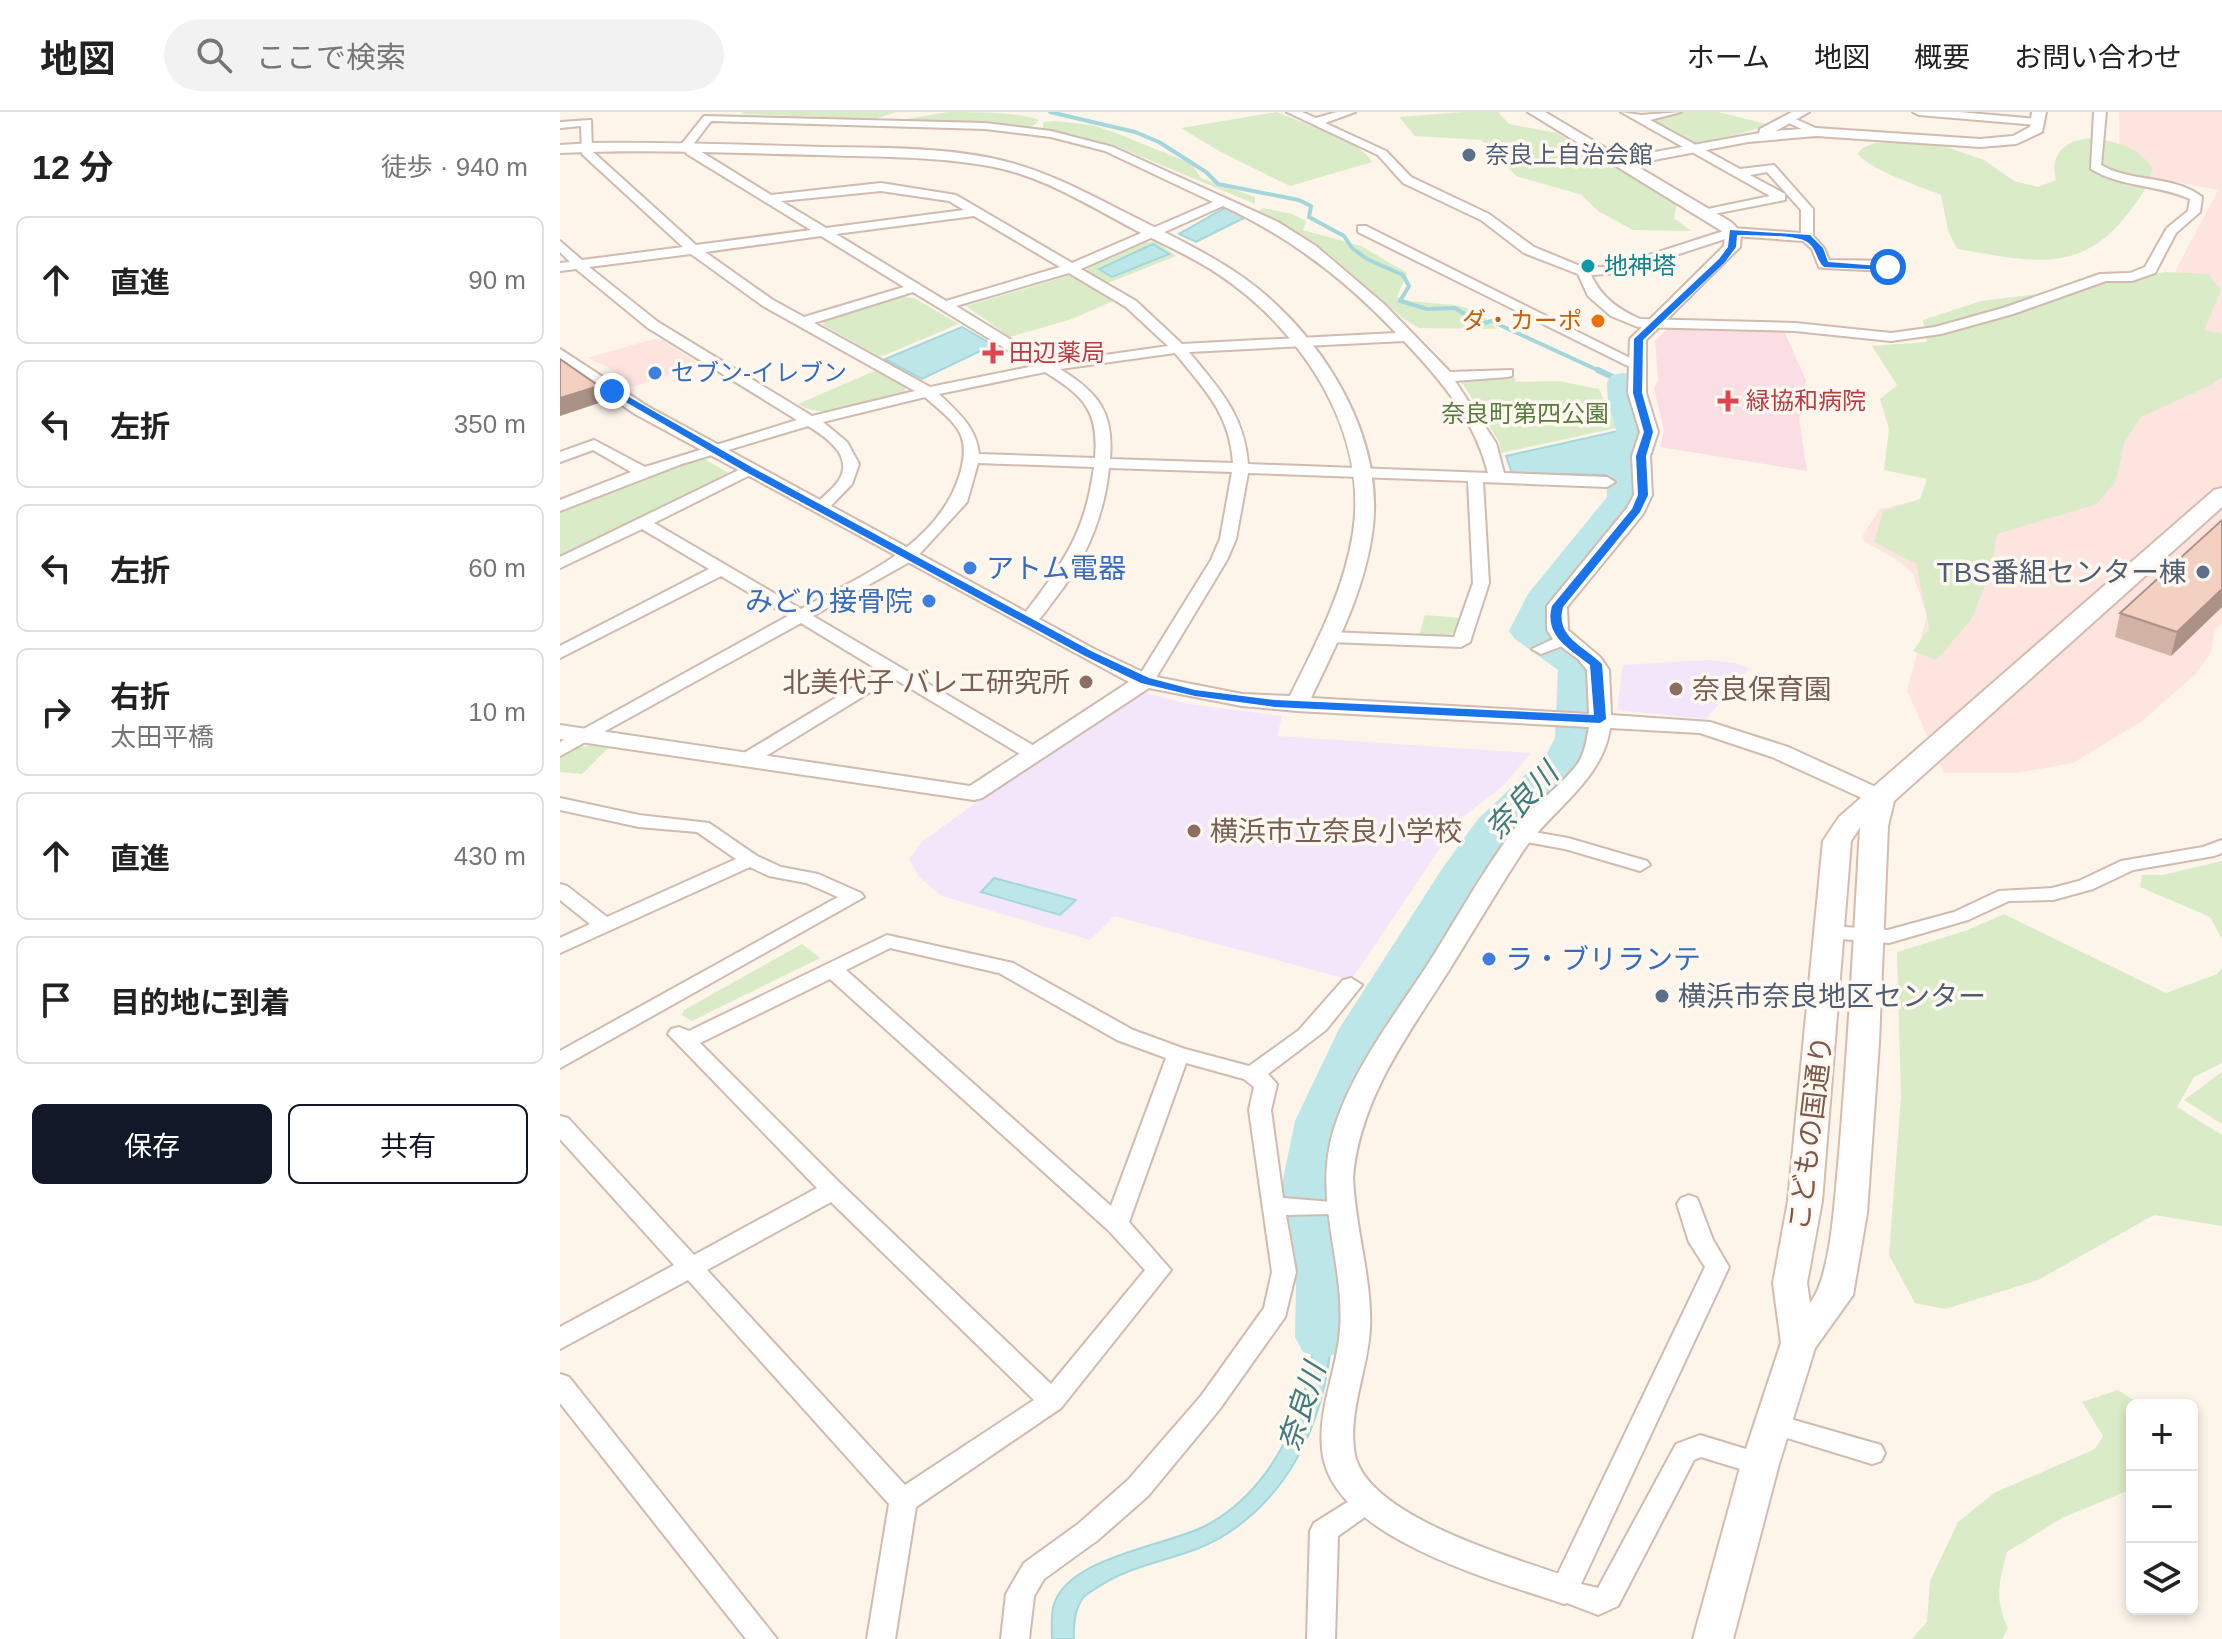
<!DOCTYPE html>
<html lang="ja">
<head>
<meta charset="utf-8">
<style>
	:root { --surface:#fff; --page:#f2f2f2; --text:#222; --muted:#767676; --line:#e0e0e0; --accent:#111827 }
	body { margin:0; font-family:Arial,"Noto Sans JP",sans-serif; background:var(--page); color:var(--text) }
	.controls { position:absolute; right:24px; bottom:24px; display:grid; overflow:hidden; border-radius:12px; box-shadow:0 4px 12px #0003 }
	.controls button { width:72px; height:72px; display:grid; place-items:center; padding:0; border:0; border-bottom:2px solid var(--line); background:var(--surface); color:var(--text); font:40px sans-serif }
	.stop { position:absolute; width:24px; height:24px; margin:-18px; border:6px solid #1a73e8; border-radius:50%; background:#fff }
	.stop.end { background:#1a73e8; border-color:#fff; box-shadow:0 2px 8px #0008 }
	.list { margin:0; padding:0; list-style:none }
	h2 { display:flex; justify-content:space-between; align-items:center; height:104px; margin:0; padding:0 32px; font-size:34px }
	h2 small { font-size:26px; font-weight:400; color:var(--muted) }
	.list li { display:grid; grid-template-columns:52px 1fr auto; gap:24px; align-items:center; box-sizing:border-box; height:128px; margin:0 16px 16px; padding:0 16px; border:2px solid var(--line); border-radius:12px }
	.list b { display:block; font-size:30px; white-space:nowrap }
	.list p { margin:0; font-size:26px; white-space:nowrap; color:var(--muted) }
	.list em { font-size:26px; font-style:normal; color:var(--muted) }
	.actions { display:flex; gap:16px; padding:24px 32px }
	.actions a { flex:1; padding:18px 0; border:2px solid var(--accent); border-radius:12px; text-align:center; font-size:28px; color:var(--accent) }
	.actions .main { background:var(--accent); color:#fff }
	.icon { flex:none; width:44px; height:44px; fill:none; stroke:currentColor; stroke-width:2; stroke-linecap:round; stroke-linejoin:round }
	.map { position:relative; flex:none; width:1662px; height:1527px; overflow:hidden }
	header { display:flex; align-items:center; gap:48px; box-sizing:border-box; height:112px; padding:0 40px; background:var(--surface); border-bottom:2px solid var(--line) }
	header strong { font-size:38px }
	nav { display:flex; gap:44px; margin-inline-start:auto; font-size:28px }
	.search { width:560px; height:72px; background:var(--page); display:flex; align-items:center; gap:20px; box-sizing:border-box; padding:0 28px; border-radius:44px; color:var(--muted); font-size:30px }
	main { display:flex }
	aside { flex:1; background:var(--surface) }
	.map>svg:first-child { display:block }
	.commercial { fill:#fee4de }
	.education { fill:#f1e6fa }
	.medical { fill:#fbdde4 }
	.green { fill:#daecc7 }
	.water { fill:#bde6e8; stroke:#a3d7db; stroke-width:2 }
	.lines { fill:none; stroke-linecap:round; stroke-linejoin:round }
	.stream-far1 { stroke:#a3d7db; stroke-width:4 }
	.stream { stroke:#a3d7db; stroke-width:6 }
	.river { fill:#bde6e8; fill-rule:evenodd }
	.minor-casing { stroke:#d1baae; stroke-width:4 }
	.tertiary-casing { stroke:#d1baae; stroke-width:4 }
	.secondary-casing { stroke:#d6bcae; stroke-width:4 }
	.minor { fill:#fff; fill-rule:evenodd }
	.tertiary { fill:#fff; fill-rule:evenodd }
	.secondary { fill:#fff; fill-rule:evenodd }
	.wall { fill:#d2b3a6 }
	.shaded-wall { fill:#ab9287 }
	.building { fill:#f4d0c1; stroke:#ab9287; stroke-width:2 }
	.route { fill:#1a73e8 }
	.service-dot { fill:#5c6f8a; stroke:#fff8f1; stroke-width:3 }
	.culture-dot { fill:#0f9aa8; stroke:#fff8f1; stroke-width:3 }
	.food-dot { fill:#e8710a; stroke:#fff8f1; stroke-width:3 }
	.health-dot { fill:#e0444e; stroke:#fff8f1; stroke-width:3 }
	.shop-dot { fill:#3f7fe0; stroke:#fff8f1; stroke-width:3 }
	.education-dot { fill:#8d6e63; stroke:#fff8f1; stroke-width:3 }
	.labels { text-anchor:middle; stroke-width:7; stroke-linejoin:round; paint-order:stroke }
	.far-service-label { font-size:24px; fill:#4e5e75; stroke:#fff8f1; text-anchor:start }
	.far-culture-label { font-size:24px; fill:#0d838f; stroke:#fff8f1; text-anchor:start }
	.far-food-label { font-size:24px; fill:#c56008; stroke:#fff8f1; text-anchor:end }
	.far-health-label { font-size:24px; fill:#be3a42; stroke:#fff8f1; text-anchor:start }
	.far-shop-label { font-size:24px; fill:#366cbe; stroke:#fff8f1; text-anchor:start }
	.far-park-label { font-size:24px; fill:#577a40; stroke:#fff8f1 }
	.shop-label { font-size:28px; fill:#366cbe; stroke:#fff8f1; text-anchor:start }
	.service-label { font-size:28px; fill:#4e5e75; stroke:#fff8f1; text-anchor:end }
	.education-label { font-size:28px; fill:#785e54; stroke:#fff8f1; text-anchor:start }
	.street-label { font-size:28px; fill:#7a584b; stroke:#fff8f1 }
	.water-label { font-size:30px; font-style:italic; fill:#3e7b7f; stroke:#fff8f1 }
</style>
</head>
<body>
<header>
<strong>地図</strong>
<div class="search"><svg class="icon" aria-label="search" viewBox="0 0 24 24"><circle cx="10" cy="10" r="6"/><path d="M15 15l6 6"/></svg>ここで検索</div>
<nav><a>ホーム</a><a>地図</a><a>概要</a><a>お問い合わせ</a></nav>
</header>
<main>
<aside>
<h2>12 分<small>徒歩 · 940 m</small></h2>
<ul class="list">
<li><svg class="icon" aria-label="ahead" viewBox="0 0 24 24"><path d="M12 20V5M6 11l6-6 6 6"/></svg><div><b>直進</b></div><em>90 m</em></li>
<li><svg class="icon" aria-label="left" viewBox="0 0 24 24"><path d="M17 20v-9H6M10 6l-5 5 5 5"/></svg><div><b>左折</b></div><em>350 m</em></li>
<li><svg class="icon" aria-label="left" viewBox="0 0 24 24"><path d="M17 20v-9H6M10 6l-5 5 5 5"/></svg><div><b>左折</b></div><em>60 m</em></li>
<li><svg class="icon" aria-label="right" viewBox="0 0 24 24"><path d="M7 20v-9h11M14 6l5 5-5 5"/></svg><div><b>右折</b><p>太田平橋</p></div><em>10 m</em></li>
<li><svg class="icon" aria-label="ahead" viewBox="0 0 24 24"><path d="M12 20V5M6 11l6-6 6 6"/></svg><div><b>直進</b></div><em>430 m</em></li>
<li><svg class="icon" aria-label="arrive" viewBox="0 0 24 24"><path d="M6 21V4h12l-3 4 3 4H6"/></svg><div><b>目的地に到着</b></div></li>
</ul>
<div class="actions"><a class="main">保存</a><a>共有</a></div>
</aside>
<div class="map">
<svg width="1662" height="1527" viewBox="0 0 1662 1527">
	<rect width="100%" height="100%" fill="#fdf4ea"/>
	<path class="commercial" d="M1559,0H1662V511L1655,519L1650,542L1637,561L1582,609L1513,651L1456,661H1384L1347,579L1367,503L1353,462L1339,449L1304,429L1303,423L1320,397L1478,360L1532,318L1658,78L1560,59Z
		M94,227L102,228L137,251L134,255L72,275L66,267L46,254L27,246Z"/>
	<path class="education" d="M1149,548L1176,551L1189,557L1146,607L1057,598L1063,553Z
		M585,581L629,592L722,604L717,624L971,641L943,674L899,708L791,868L554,804L530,828L382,784L359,765L349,747L363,729L417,690Z"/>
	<path class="medical" d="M1107,217H1223L1246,268L1239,307L1247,359L1100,335L1104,317L1094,277L1098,268L1095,229Z"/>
	<path class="green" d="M183,0H336L315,7L181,2Z
		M388,0C413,0 460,0 479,8L472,15L341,8Z
		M717,0C737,9 805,31 812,50L730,74L659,39L621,16Z
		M903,0H938L949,12L997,21L1117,91L1114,106L1131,119L1073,118L1038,99L1022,83L956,64L922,28L855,24L839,5Z
		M1123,0H1158L1210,13L1140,33L1131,31L1090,9Z
		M495,9L532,13L556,21L632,52L641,66L695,85V92L556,34L483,17V10Z
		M1534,26C1558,31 1578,34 1592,56C1589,76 1579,87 1566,104C1518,165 1465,148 1397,137L1388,118L1381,83C1360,74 1311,59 1298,42L1302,36L1315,31L1372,30L1424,48L1454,69L1478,75L1496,68C1489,39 1508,27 1534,26Z
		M703,96L732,102L746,109L743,118L801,134L847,161L837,185C863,195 894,187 918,201C924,204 931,212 937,217L859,216L844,207L763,137L699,99Z
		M596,129L616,144L548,171L527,159L528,156L584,131Z
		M1605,160L1648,162L1661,178L1644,218L1662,222V265L1651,273L1581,305L1564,331L1556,369L1537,392L1437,422L1431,459L1411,508L1376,548L1353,539L1369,516L1356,452L1314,430L1323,399L1360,387L1367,367L1324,358L1329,317L1320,287L1337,273L1312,234L1367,230L1363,208L1421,189L1479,182L1501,174L1516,177Z
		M511,163L553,189L512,207L450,225L406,194Z
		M341,185L354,186L399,212L320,245L263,213L264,209Z
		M317,258L347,275L342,283C312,290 266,310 238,292Z
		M955,266L956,270L998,269L1039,277L1056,316L941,341L939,330L901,269Z
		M141,345L172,363L0,445V401Z
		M865,503L901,506L895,520L884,525L859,523Z
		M36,632L49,635L22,662L0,660V646L18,636Z
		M1662,749V827L1650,805L1580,775L1582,763H1603Z
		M1444,802L1606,881L1657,862L1662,856V951L1634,965L1617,995L1662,1023V1114L1594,1103L1478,1168L1385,1197L1355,1191L1329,1143L1341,985L1337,840L1408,818Z
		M242,832L260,846L132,909L122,903L124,898Z
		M1662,960V1012L1624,988Z
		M1558,1278L1581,1293H1572V1377L1502,1406L1447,1440C1439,1470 1434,1487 1448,1516L1442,1527H1352L1367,1510L1370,1469L1398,1410L1434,1381L1535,1337L1543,1324L1522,1290Z"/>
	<path class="water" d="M667,95L686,105L636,130L619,122Z
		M593,132L609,142L552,165L539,157Z
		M402,215L433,233L362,267L325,247Z
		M1058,319L1048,363L952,361L946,344Z
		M434,766L516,788L500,803L421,780Z
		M754,1165L771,1167C779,1263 752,1365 668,1421C628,1448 578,1448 538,1475C534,1478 526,1482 523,1486C515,1496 513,1515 514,1527H492C492,1517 491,1506 493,1496C504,1445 607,1434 645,1414C730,1370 764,1255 754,1165Z"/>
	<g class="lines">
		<path class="stream-far1" d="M490,0L575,20L599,30L646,60L658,72L739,88L751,94L749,105L784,124L792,136L807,147L843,163L849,174L840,189L867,197L895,196L921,212L931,209L1042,260"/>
		<path class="stream" d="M1038,258L1063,270"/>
		<path class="river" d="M1063,261L1074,263L1079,270L1080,293L1088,318L1080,357L1081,386L999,492L988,516L1032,546L1037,554L1035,626L1024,649L948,725L926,758L827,917L785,1009L774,1072L775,1098L790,1174L791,1225L783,1240L763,1246L743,1240L735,1225L736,1174L723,1098L722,1072L735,1009L779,917L882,757L918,707L986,643L995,626L998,558L955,527L949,519L968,482L1047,385L1046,357L1056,318L1048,293L1047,270L1052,263Z"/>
		<defs>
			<path id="minor" d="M727,0H742L756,6L777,0H795L765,11L826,39L851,65L929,102L974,135L1025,156L1055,154L1173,116L1241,121V98L1207,60L1190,63L1225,82V88L1143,104V98L1210,84L1061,0L1081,3L1121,0L1090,8L1180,57L1214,53L1253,97V124L1264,136L1269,148L1336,149L1342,153L1328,159L1264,156L1259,155L1252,137L1243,129L1174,124L1061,161L1031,163C1042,186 1058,197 1080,207L1235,211L1331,221L1375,215L1443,196L1540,162L1570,161L1585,155L1607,116L1628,99L1630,87C1598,72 1562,76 1531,57L1534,0H1546L1541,53C1572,71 1615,63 1642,85L1640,100L1616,121L1595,161L1572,169H1546L1453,202L1381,222L1331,229L1235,219L1078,215L1051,204L1028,184L1018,162L964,141L921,108L843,71L818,43Z
				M1353,0H1399L1478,7L1484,10L1478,13L1359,3Z
				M144,4L425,11L491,19L553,35L718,110L756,134L824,192L890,260L952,258V264L947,265L895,269L936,331L944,361L1047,365L1055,370L1047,375L923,370L929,471L910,530L901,535L769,530L760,525L769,520L894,525L913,471L908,369L688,361L676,427L667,448L594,569L585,574L576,569L651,448L660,427L672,360L549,356C544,406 525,449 494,488C487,497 479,511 468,514L459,509C500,455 525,425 534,355L418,351L407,390L355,447L253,504L481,638L483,642L481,646H467L333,566L193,652H179L177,648L179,644L320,559L241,511L0,644V630L228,504L161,464L0,546V534L149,457L82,417L0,456V445L189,353L194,355V361L94,411L241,497C302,463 378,434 400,362C403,351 406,338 402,326C397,310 377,296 365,285L263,310L287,330L299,352L292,372L266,399L260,401L252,396C260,386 272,379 279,368C294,344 266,325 248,314L122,352L0,399V388L71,360L33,338L0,350V340L34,328L85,355L237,308L88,216L16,157L0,159V151L10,150L0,140V129L22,148L123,135L22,42L21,14L0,16V10L31,8L32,39L136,133L251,118L127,42L120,34ZM151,9L425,17L491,25L545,39L653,90L512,151L396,83L321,71L211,83L132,34ZM321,79L389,89L404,98L266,116L221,89ZM663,94C730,125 786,168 836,221L622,232L576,189L521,157ZM414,104L500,155L386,189L276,122ZM261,124L344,175L244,205L213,188L145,140ZM131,142L203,194L355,279L252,304L98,210L29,155ZM509,161L566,195L608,234L489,251L396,194ZM353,180L474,254L370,275L254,211ZM844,229C881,268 915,308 928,361L688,352C684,302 659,277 629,240ZM615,241C645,278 670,302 673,351L550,347C554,301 539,281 500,257ZM485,260C524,284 539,299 535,346L419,342C416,314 397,300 379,282Z
				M1231,5L1260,18L1262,20L1252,22L1227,10L1225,8Z
				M798,114H806L1086,254L1084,257H1074L798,120Z
				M1004,522L1013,527L1010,531L981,542L972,537Z
				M0,686L79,703L149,711L197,744L221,755L258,762L301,781L304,785L0,956V939L278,785L246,771L209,764L190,755L0,841V826L30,812L0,788V772L7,774L47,805L176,747L137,720L79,715L0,698Z
				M962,718L1008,726L1087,749L1090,753L1080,759L1005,737L955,728L952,724Z
				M1662,728V741L1654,744L1573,758L1533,777L1493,788L1449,789L1408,808L1329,831L1270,826L1260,820L1270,814L1328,818L1394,800L1439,779L1492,776L1519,769L1561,749L1643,735Z
				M327,823L453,851L573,918L625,937L689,954L739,918L783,868L791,866L802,873L766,918L708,962L717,972L711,998L723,1086L772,1090L776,1096L772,1102L726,1103L736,1160L725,1205L659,1298L588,1384L538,1428L484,1467L474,1484L469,1527H441L446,1482L464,1451L518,1412L568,1368L641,1284L704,1196L712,1160L689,998L694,975L684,967L626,951L569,1110L611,1158L501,1296L356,1395L335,1527H307L329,1392L128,1168L0,1237V1215L114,1153L0,1027V1004L8,1006L134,1143L257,1076L108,922L111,917L119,915L129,919ZM330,836L439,861L557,928L606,946L551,1094L286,858ZM270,867L548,1118L585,1158L491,1272L281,1072L140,931ZM271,1090L474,1288L345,1373L147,1158Z
				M1129,1083L1137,1086L1153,1128L1169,1155L1021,1472L1038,1476L1116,1332L1140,1323L1209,1344L1213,1352L1209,1360L1200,1363L1141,1345L1134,1348L1058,1494L1038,1503L994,1486L990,1478L1145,1155L1129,1130L1117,1092L1121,1086Z
				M0,1262L9,1265L217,1527H186L0,1291Z
				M1213,1302L1321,1333L1325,1341L1321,1349L1312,1352L1204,1319L1200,1312L1204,1305Z
				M805,1379L815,1382L819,1390L815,1398L778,1424L775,1527H747L750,1419L754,1411Z"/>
			<path id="tertiary" d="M968,0H985L1062,46L1199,21L1200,17L1232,0H1249L1216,19L1256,16L1420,27L1453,24L1470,15L1472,0H1486L1482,20L1456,32L1420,35L1256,24L1188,30L1073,52L1171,110L1181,120L1180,135L1086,228V281L1098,320L1090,344L1092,383L1083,402L1007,495L1008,518L1040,545L1049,558L1051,603L1150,610L1228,635L1329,681L1332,686L1329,691H1313L1212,645L1140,621L1050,616C1043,668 991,698 963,739C938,777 915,816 891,855C850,920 800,985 793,1065C795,1116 812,1166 810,1216C808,1257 789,1296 794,1337C800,1405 960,1447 1016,1468L1021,1478L1016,1488L1004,1492C934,1468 769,1425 762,1337C758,1296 777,1258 780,1218C785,1150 753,1088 773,1020C791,959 833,906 868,852C896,808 921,762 952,720C971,694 1001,675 1019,650C1025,640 1027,626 1029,615L737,599L682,594L589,576L422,686L414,688L0,627V613L410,674L569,570L75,302L0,250V237L87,294L536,538L591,564L682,582L730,584C756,532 784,479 793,421C809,318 740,216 658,162C634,146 608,134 583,122C532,96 485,64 429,54C373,44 316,45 260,43C173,41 87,37 0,41V33L33,31C109,30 186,33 262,35C319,36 376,35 431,46C490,58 539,88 592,114C628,132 664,150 696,175C767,232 826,328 812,422C804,480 776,533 751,586L1029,602L1027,558L1018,547L995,530L987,518V494L1067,396L1074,383L1072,344L1080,320L1068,281L1070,227L1164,134L1165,121Z"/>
			<path id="secondary" d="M1662,376V395L1334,689L1328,714L1319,931L1307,1101L1293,1183L1255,1236L1219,1352L1173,1527H1133L1181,1352L1221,1231L1213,1171L1228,1089L1263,729L1279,705L1654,378ZM1300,715C1294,825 1288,934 1279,1043C1275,1080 1272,1164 1250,1191L1247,1171L1262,1089L1291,729Z"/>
		</defs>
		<use href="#minor" class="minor-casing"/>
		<use href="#tertiary" class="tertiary-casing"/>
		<use href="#secondary" class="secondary-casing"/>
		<use href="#minor" class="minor"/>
		<use href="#tertiary" class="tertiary"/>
		<use href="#secondary" class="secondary"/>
	</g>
	<path class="wall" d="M1662,408V495L1611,544L1555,525L1560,501Z"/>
	<path class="shaded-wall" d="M39,274L42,290L0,304V286Z
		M1662,477V495L1611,544L1617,520Z"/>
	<path class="building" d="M0,247L39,274L0,286Z
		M1662,408V477L1617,520L1560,501Z"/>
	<path class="route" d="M1170,118L1250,123L1263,136L1268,150L1332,155L1328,158L1264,155C1256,148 1257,136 1247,130C1236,122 1192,124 1177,123L1176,135L1165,150L1083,228L1082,281L1093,320L1086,344L1088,383L1080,400L1003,495C995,525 1023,533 1042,552L1046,607L1040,611L715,595L635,584L581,571L525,544L186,360L47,279L55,277L193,356L533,540L589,566L635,578L715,588L1034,603L1030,553C1009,536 984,524 992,494L1072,397L1078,383L1076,344L1084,320L1073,281L1074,227L1159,147L1168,135Z"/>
	<g class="service-dot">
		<circle cx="909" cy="43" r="8"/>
		<circle cx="1643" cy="460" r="8"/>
		<circle cx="1102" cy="884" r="8"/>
	</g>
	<circle class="culture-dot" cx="1028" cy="154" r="8"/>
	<circle class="food-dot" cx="1038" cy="209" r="8"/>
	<g class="health-dot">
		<path d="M429 229h8v8h8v8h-8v8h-8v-8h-8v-8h8z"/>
		<path d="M1164 277h8v8h8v8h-8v8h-8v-8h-8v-8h8z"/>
	</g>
	<g class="shop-dot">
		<circle cx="95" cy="261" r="8"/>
		<circle cx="410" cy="456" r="8"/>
		<circle cx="369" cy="489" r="8"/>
		<circle cx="929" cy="847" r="8"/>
	</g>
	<g class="education-dot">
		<circle cx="526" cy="570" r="8"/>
		<circle cx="1116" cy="577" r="8"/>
		<circle cx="634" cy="719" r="8"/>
	</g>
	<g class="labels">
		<g class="far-service-label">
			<text x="925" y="51">奈良上自治会館</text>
		</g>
		<g class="far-culture-label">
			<text x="1044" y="162">地神塔</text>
		</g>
		<g class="far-food-label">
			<text x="1022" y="217">ダ・カーポ</text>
		</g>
		<g class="far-health-label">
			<text x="449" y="249">田辺薬局</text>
			<text x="1186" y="297">緑協和病院</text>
		</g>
		<g class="far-shop-label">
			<text x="111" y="269">セブン-イレブン</text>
		</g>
		<g class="far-park-label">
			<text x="965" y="310">奈良町第四公園</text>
		</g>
		<g class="shop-label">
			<text x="426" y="466">アトム電器</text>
			<text x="353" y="499" text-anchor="end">みどり接骨院</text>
			<text x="945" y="857">ラ・ブリランテ</text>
		</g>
		<g class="service-label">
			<text x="1627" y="470">TBS番組センター棟</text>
			<text x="1118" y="894" text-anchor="start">横浜市奈良地区センター</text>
		</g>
		<g class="education-label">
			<text x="510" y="580" text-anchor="end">北美代子 バレエ研究所</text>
			<text x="1132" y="587">奈良保育園</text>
			<text x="650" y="729">横浜市立奈良小学校</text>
		</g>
		<g class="street-label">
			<text transform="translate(1250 1021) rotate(-83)" y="10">こどもの国通り</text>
		</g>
		<g class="water-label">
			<text transform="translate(962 689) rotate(-47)" y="10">奈良川</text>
			<text transform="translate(742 1295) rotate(-72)" y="10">奈良川</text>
		</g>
	</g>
</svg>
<div class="controls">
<button>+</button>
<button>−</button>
<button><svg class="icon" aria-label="layers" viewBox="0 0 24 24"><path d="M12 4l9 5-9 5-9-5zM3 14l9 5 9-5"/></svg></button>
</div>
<div class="stop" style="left:1328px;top:155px"></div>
<div class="stop end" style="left:52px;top:279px"></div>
</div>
</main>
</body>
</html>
